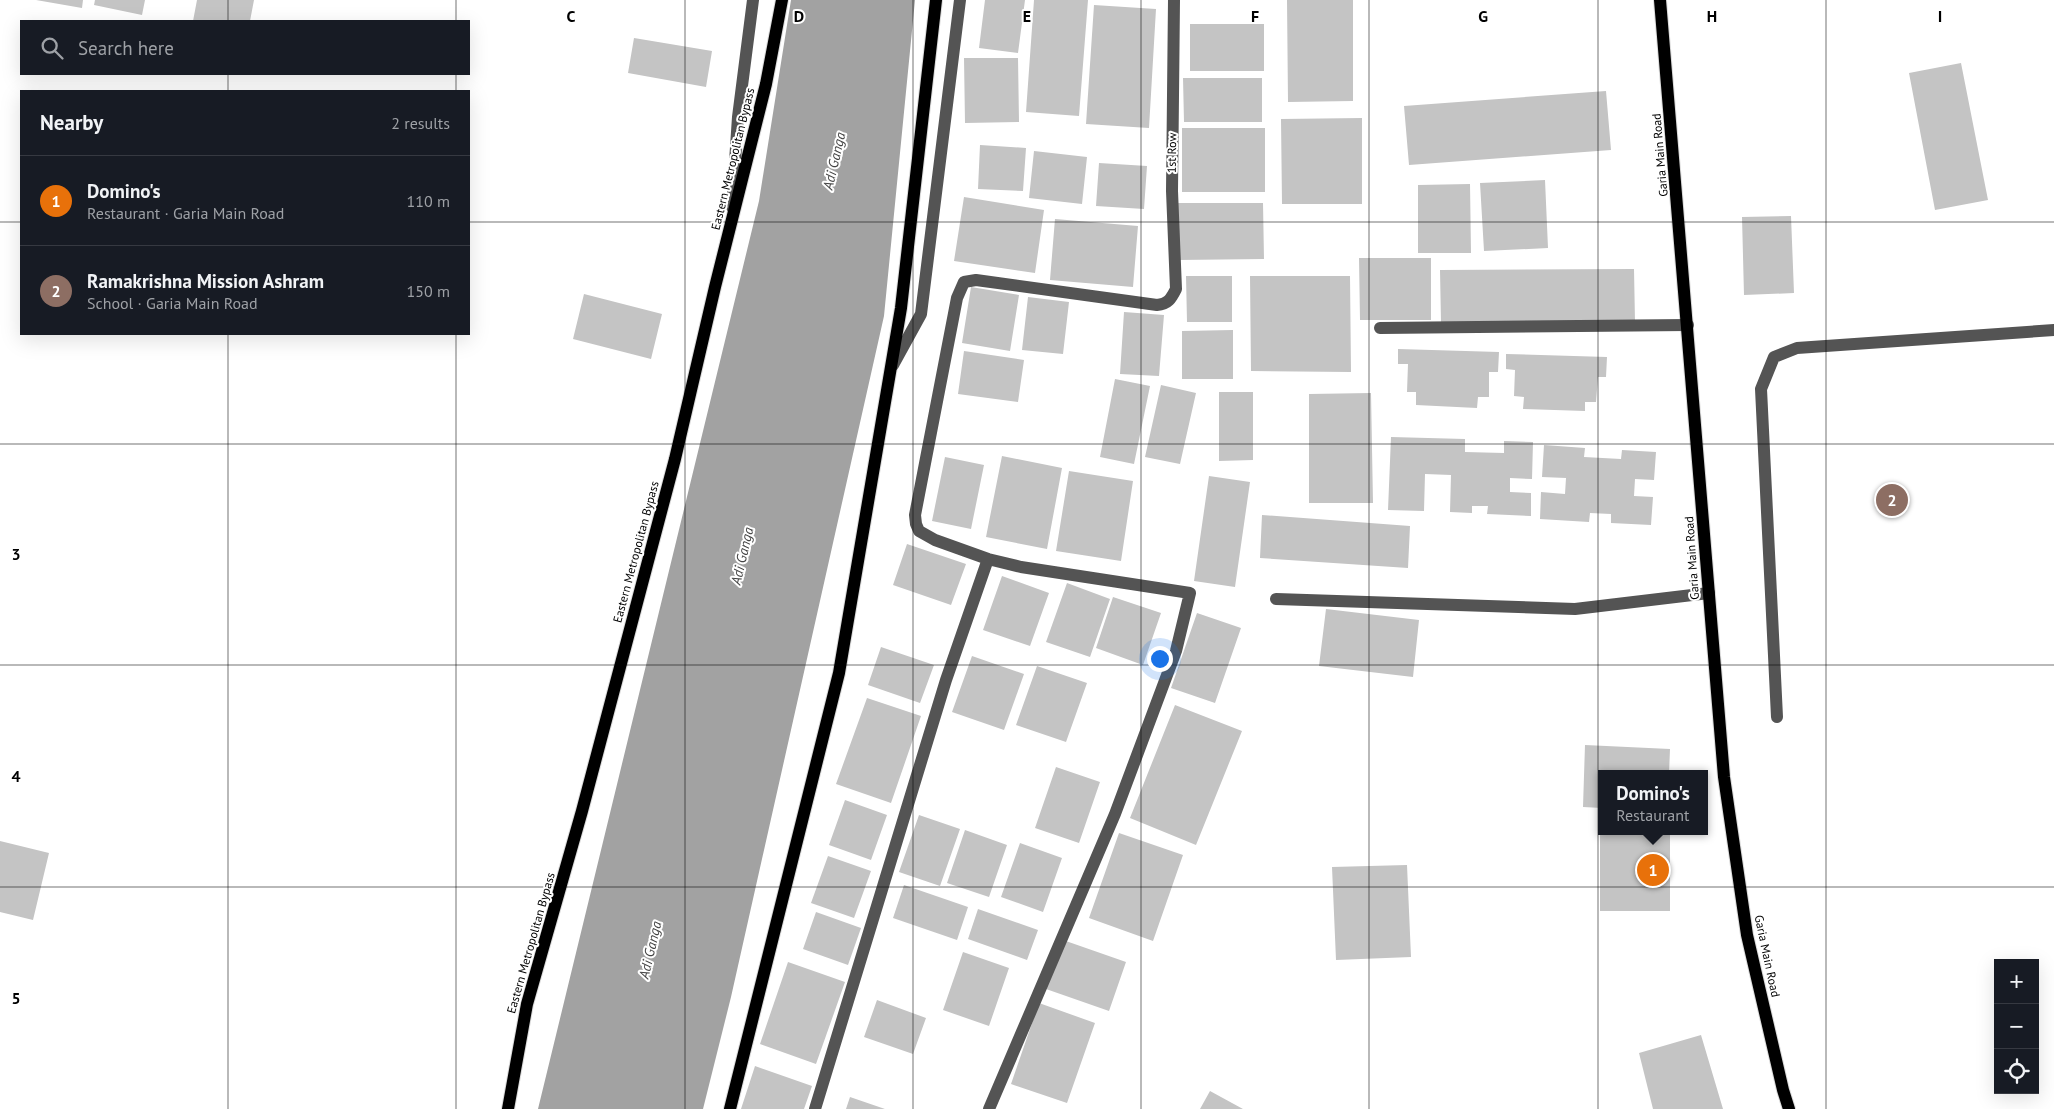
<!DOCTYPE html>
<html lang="en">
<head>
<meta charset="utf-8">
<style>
	:root { --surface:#171b24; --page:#20242c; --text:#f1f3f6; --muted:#9ea1a6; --line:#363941; --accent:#858687 }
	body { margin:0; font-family:"PT Sans",sans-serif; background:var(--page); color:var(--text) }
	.controls { position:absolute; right:15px; bottom:15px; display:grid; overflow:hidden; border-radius:0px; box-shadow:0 5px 20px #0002 }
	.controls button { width:45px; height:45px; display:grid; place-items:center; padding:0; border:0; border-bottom:1px solid var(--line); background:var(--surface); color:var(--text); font:25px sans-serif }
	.you { position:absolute; left:1159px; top:658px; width:18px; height:18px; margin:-12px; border:4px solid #fff; border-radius:50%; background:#1a73e8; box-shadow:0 0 0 8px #1a73e833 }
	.badge { display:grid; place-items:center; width:32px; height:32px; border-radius:50%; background:var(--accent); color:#fff; font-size:16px; font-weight:700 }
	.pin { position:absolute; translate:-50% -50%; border:2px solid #fff; box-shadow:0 1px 5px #0006 }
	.popup { position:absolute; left:1598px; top:770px; width:110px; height:65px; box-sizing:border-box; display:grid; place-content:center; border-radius:0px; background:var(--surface); filter:drop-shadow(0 1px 4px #0005); font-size:16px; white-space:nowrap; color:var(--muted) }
	.popup b { font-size:19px; color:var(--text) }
	.popup::after { content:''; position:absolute; left:50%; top:100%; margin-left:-10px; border:10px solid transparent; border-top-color:var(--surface) }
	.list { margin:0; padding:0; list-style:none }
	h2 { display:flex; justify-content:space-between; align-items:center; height:65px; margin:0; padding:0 20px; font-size:21px }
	h2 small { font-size:16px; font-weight:400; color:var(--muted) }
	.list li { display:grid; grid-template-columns:32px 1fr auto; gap:15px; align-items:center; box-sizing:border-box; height:90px; padding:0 20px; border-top:1px solid var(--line) }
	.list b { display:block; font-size:19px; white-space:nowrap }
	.list p { margin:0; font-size:16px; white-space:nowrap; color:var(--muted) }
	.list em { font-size:16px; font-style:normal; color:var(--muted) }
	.icon { flex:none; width:28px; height:28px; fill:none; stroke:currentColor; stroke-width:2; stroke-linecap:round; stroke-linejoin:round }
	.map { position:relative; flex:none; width:2054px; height:1109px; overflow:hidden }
	.search { position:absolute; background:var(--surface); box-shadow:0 5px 20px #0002; left:20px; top:20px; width:450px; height:55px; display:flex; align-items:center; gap:12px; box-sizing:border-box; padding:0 18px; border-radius:0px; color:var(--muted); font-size:19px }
	.panel { position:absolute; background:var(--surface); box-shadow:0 5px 20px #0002; left:20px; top:90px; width:450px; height:245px; border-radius:0px }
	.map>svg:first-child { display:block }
	.water { fill:#a2a2a2 }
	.building { fill:#c4c4c4 }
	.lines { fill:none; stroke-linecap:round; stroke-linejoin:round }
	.major-casing { stroke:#dbdbdb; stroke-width:14 }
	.minor { stroke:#545454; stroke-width:12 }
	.major { stroke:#000; stroke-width:12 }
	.grid { fill:none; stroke:#000; stroke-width:1; stroke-opacity:0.55 }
	.labels { text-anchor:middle; stroke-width:4; stroke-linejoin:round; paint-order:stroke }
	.street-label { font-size:12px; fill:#000; stroke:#fff }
	.water-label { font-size:14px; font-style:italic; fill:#434343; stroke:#fff }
	.grid-label { font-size:16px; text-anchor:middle; font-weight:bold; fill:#000; stroke:#fff; stroke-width:4; stroke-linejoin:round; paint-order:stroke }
</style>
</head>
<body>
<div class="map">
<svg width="2054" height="1109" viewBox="0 0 2054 1109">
	<rect width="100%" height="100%" fill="#fff"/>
	<path class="water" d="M791,0H915L884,316L731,997L703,1109H538L759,201Z"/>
	<path class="building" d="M36,0H83L82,8Z
		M95,0H145L142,15L94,5Z
		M197,0H254L250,21H193Z
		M985,0H1025L1018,53L979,48Z
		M1034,0H1088L1079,116L1026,112Z
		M1287,0H1353V101L1288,102Z
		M1094,5L1156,9L1149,128L1086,124Z
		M1190,24H1264V71H1190Z
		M634,38L712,51L706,87L628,73Z
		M964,58H1018L1019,122L965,123Z
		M1961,63L1988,200L1935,210L1909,73Z
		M1183,78H1262V122H1184Z
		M1606,91L1611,150L1409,165L1404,106Z
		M1362,118V204H1282L1281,119Z
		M1182,128H1265V192H1182Z
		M980,145L1026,148L1023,191L978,189Z
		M1034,151L1087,157L1082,204L1029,198Z
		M1099,163L1147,166L1144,209L1096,206Z
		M1545,180L1548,248L1484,251L1480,183Z
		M1470,184L1471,253H1418V185Z
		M964,197L1044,210L1035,273L954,261Z
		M1177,203H1263L1264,259L1178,260Z
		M1791,216L1794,293L1744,295L1742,217Z
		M1055,219L1138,226L1133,287L1050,280Z
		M1359,258H1431V320H1360Z
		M1634,269L1635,322L1441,323L1440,270Z
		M1186,276H1232V322H1187Z
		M1250,276H1350L1351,372L1251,371Z
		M971,287L1019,295L1010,351L962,343Z
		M584,294L662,314L651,359L573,339Z
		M1028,297L1069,302L1063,354L1022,350Z
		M1124,312L1164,315L1159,376L1120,374Z
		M1233,330V379H1182V331Z
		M1398,349L1499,352L1498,372H1489V397H1478L1477,408L1416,405V392H1407L1408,364H1398Z
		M964,351L1024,360L1018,402L958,394Z
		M1506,354L1607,357L1606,377H1598L1596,402H1585V411L1523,409L1524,397L1514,396L1515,370L1506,369Z
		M1115,379L1150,386L1134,464L1100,457Z
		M1161,385L1196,393L1180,464L1145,457Z
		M1219,392H1253V460L1219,461Z
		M1371,393L1373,503H1309V394Z
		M1391,437L1465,439V452L1504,453V441L1533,442L1532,479L1510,478V492L1531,493V516L1487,514L1488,506H1472V513L1450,512L1451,475L1425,474L1424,511L1388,510Z
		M1544,445L1585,448L1584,457L1621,459L1622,450L1656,452L1654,480L1635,479L1634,496L1653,497L1651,525L1611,523V514L1590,513L1589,522L1540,519L1541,492L1565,494L1566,478L1542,477Z
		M1002,456L1062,468L1047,549L986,537Z
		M945,457L984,465L971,529L932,521Z
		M1069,471L1133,481L1121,561L1056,551Z
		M1209,476L1250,482L1235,587L1194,581Z
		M1262,515L1410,526L1408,568L1260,558Z
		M907,544L966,564L951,605L893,585Z
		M1002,576L1049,593L1030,646L983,630Z
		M1067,583L1110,599L1090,657L1046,642Z
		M1113,597L1161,613L1143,665L1096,648Z
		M1326,609L1419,620L1413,677L1319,666Z
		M1197,613L1241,628L1215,703L1171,688Z
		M881,647L934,665L920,703L868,685Z
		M972,656L1024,674L1004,730L952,712Z
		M1037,666L1087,683L1066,742L1016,725Z
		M867,698L921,716L891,803L836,784Z
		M1175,705L1242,731L1196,845L1130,818Z
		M1585,745L1670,749L1669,774H1602V808L1583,807Z
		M1056,767L1100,782L1079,843L1035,828Z
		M845,800L887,815L871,860L829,845Z
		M919,815L960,829L940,886L899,872Z
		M965,830L1007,845L989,897L947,883Z
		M1600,831H1670V911H1600Z
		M1119,833L1183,855L1153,941L1089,918Z
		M0,841L49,853L33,920L0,912Z
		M1020,843L1062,858L1043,912L1001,897Z
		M828,856L871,871L854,918L811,903Z
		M1407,865L1411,957L1336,960L1332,867Z
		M904,885L968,907L957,940L893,918Z
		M978,909L1038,930L1027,960L968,939Z
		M816,912L861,928L848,965L803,949Z
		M1063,940L1126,962L1109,1011L1046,989Z
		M963,952L1009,968L989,1026L943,1010Z
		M788,962L845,982L816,1064L760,1044Z
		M877,1000L926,1018L913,1054L864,1037Z
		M1039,1003L1095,1023L1067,1103L1011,1084Z
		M1701,1035L1723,1109H1653L1639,1053Z
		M755,1066L812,1086L804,1109H741Z
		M1210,1091L1243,1109H1200Z
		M850,1097L885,1109H846Z"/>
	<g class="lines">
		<defs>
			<path id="major" d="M1660,0L1724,777L1747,935L1783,1090L1789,1109
				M508,1109L527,1004L582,811L675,459L715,287L766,84L782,0
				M730,1109L839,673L901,308L936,0"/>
		</defs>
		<use href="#major" class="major-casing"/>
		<path class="minor" d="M732,207L738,117L753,0
			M1380,328L1688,325
			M893,365L921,314L960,0
			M1276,599L1575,609L1709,593
			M1777,717L1761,389L1774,357L1797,348L2054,330
			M815,1109L946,680L988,559
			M989,1109L1115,814L1176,651L1190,593L1021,567L988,559L935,540L919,531L916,524L915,515L957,298L964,282L976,280L1157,305C1168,304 1171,299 1176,289L1172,191L1174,0"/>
		<use href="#major" class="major"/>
	</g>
	<path class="grid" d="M228,0V21M456,0V21M685,0V1109M913,0V1109M1141,0V1109M1369,0V1109M1598,0V1109M1826,0V1109M228,74V91M456,74V91M0,222H21M469,222H2054M228,334V1109M456,334V1109M0,444H2054M0,665H2054M0,887H2054"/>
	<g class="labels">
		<g class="street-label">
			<text transform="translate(1172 153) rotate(-89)" y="4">1st Row</text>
			<text transform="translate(1660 155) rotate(-95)" y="4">Garia Main Road</text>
			<text transform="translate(733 159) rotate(-76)" y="4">Eastern Metropolitan Bypass</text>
			<text transform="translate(636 552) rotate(-75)" y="4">Eastern Metropolitan Bypass</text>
			<text transform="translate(1692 558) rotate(-94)" y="4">Garia Main Road</text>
			<text transform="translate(531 943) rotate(-74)" y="4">Eastern Metropolitan Bypass</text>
			<text transform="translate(1767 956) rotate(78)" y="4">Garia Main Road</text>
		</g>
		<g class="water-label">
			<text transform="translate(834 161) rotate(-77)" y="5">Adi Ganga</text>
			<text transform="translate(742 556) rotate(-77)" y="5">Adi Ganga</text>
			<text transform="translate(650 950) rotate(-77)" y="5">Adi Ganga</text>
		</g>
	</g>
	<g class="grid-label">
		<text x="571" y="22">C</text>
		<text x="799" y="22">D</text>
		<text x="1027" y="22">E</text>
		<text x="1255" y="22">F</text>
		<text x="1483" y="22">G</text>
		<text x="1712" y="22">H</text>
		<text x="1940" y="22">I</text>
		<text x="16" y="560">3</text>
		<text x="16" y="782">4</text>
		<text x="16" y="1004">5</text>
	</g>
</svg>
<div class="controls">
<button>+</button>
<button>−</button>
<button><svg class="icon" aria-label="locate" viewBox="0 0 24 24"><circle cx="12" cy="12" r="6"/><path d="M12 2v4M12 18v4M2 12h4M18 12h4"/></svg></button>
</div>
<div class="you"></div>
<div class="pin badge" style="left:1653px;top:870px;background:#e8710a">1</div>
<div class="popup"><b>Domino's</b>Restaurant</div>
<div class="pin badge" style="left:1892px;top:500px;background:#8d6e63">2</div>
<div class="search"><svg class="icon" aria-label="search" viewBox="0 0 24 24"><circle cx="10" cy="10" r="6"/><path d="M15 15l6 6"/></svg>Search here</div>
<section class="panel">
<h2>Nearby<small>2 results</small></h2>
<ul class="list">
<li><span class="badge" style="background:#e8710a">1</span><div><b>Domino's</b><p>Restaurant · Garia Main Road</p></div><em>110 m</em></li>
<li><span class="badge" style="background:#8d6e63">2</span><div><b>Ramakrishna Mission Ashram</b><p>School · Garia Main Road</p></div><em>150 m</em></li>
</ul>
</section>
</div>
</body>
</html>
